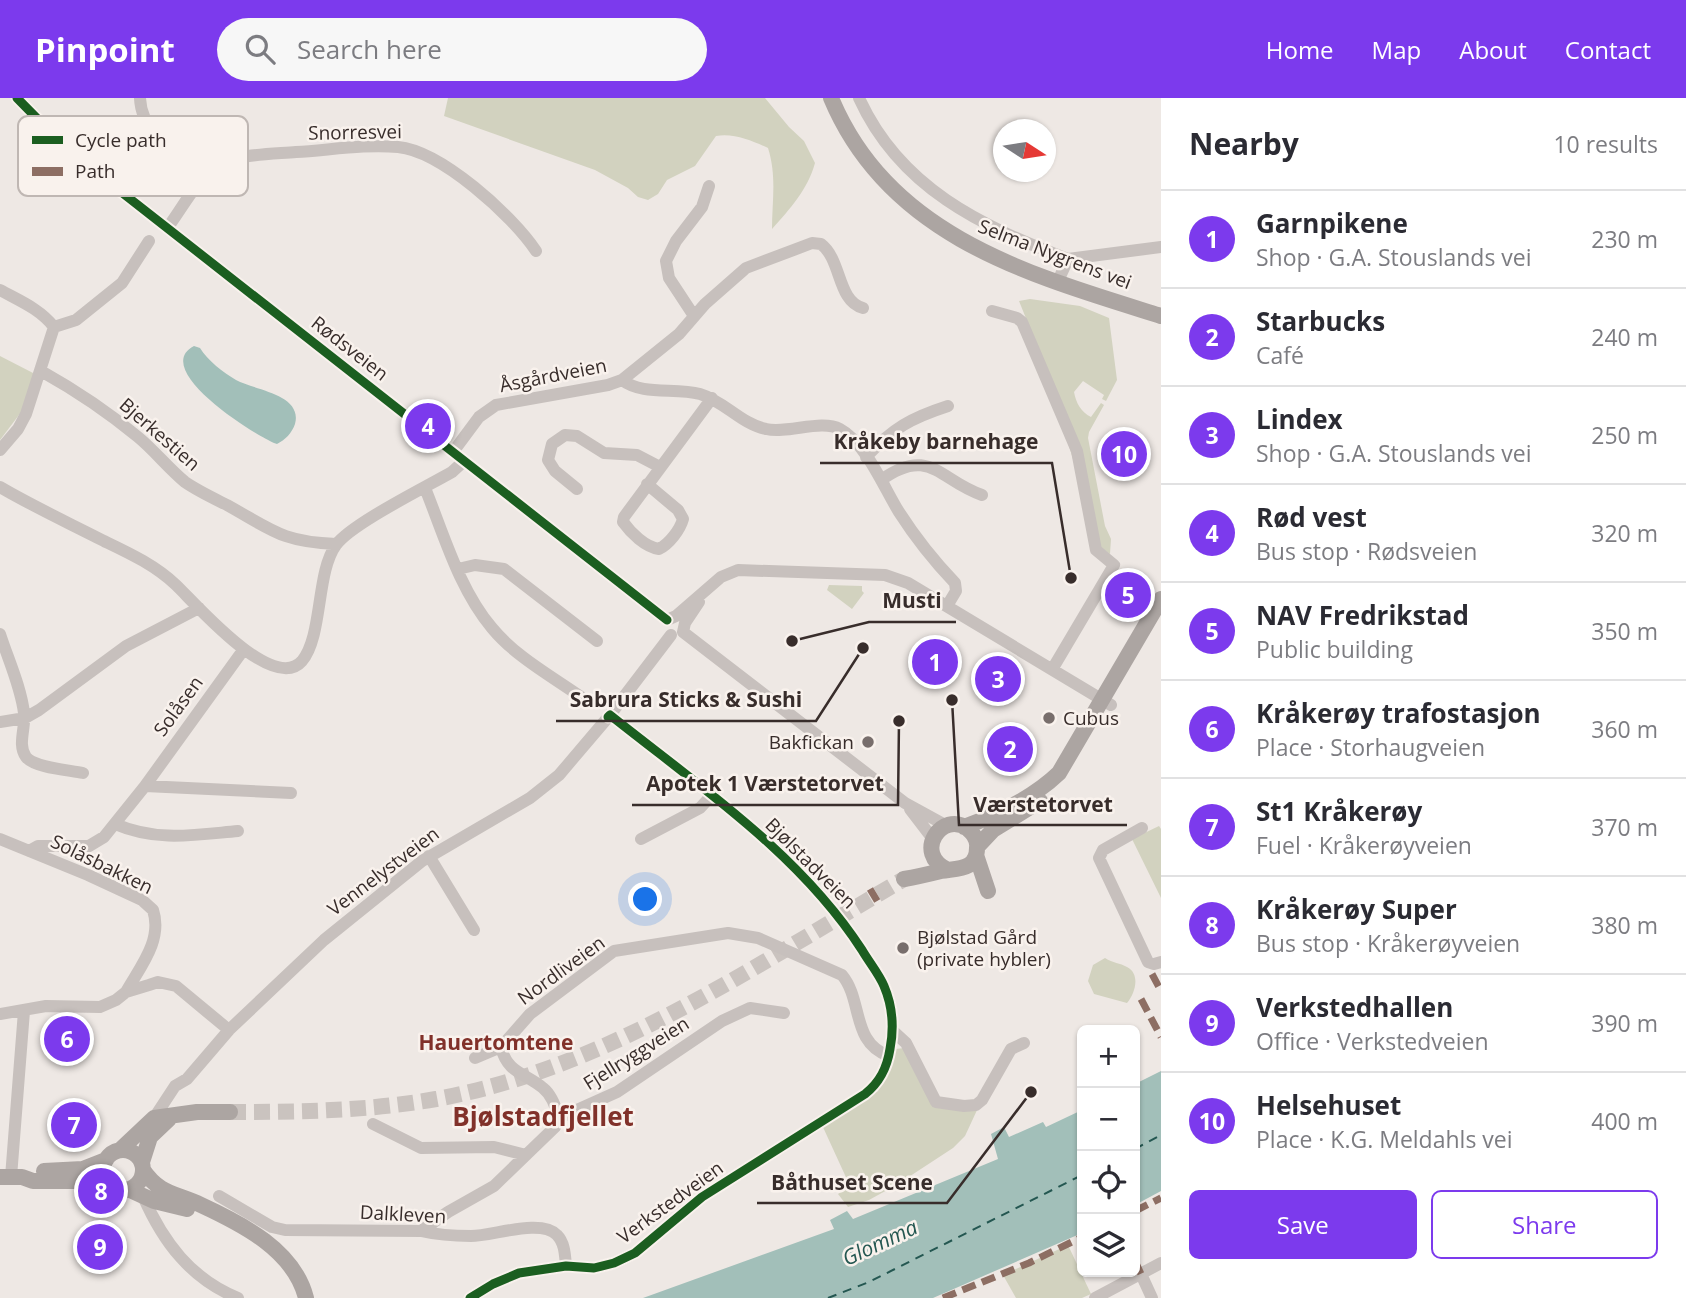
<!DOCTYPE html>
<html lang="en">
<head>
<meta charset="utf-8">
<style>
	:root { --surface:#fff; --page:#f7f7f7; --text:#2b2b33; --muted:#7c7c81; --line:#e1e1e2; --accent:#7c3aed }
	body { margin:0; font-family:"Open Sans",sans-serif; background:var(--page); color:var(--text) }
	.controls { position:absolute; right:21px; bottom:21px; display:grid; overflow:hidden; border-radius:10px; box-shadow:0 2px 5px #0004 }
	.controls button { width:63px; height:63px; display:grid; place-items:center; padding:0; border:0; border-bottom:2px solid var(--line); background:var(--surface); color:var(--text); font:35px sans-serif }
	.compass { position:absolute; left:993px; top:21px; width:63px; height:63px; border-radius:50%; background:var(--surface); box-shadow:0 2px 5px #0004; rotate:102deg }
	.you { position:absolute; left:646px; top:802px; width:24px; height:24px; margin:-18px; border:5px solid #fff; border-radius:50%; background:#1a73e8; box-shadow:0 0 0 10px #1a73e833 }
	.badge { display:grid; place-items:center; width:46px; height:46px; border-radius:50%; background:var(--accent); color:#fff; font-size:23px; font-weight:700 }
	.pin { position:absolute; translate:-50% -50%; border:4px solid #fff; box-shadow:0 2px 7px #0006 }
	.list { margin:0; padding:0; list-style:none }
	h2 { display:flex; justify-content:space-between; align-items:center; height:91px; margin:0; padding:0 28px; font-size:30px }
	h2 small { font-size:23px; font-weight:400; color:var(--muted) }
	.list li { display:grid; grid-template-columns:46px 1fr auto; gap:21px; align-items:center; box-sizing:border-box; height:98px; padding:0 28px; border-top:2px solid var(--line) }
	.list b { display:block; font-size:26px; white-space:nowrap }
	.list p { margin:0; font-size:23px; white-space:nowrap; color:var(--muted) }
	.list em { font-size:23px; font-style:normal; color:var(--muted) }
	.actions { display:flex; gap:14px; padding:21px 28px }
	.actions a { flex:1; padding:16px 0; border:2px solid var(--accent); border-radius:10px; text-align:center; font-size:24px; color:var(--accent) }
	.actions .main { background:var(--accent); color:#fff }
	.icon { flex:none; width:38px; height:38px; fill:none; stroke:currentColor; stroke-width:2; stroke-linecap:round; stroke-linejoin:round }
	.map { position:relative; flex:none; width:1161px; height:1200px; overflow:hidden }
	header { display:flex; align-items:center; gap:42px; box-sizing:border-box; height:98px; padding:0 35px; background:var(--accent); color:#fff }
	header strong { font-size:33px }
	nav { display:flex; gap:38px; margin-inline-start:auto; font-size:24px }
	.search { width:490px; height:63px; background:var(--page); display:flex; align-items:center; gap:18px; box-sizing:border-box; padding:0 24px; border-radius:38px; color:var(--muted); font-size:26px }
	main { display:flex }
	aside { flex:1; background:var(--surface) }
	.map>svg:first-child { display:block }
	.green { fill:#d2d2bf }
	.water { fill:#a2bfb9 }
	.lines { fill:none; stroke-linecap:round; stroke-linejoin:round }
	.ferry { stroke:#245751; stroke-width:2; stroke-dasharray:9 7; stroke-linecap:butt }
	.major-tunnel { stroke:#cac3bf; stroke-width:16; stroke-dasharray:16 8; stroke-linecap:butt }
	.minor { stroke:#c7c0bd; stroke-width:12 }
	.major { stroke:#aca5a2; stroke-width:16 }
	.quiet { stroke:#8d6e63; stroke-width:7; stroke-dasharray:14 7; stroke-linecap:butt }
	.cycleway-casing { stroke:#f9f2ed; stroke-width:13 }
	.cycleway { stroke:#1b5e20; stroke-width:9 }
	.poi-dot { fill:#786e6c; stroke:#f9f2ed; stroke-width:2.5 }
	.labels { text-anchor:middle; stroke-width:5; stroke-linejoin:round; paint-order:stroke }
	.street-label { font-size:19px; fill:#382d2b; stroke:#f9f2ed }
	.poi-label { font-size:19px; fill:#382d2b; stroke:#f9f2ed; text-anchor:start }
	.neighbourhood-label { font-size:21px; font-weight:bold; fill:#81312a; stroke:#f9f2ed }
	.water-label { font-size:21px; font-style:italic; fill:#245751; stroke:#f9f2ed }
	.district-label { font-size:26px; font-weight:bold; fill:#81312a; stroke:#f9f2ed }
	.key { fill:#f9f2ed; stroke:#bfb7b3; stroke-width:2 }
	.key-label { font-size:19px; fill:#382d2b }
	.leader { fill:none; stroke:#382d2b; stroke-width:2.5 }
	.callout-dot { fill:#382d2b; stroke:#f9f2ed; stroke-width:2.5 }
	.callout-label { font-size:21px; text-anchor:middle; font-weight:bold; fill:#382d2b; stroke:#f9f2ed; stroke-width:5; stroke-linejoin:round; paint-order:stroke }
</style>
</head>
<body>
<header>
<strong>Pinpoint</strong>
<div class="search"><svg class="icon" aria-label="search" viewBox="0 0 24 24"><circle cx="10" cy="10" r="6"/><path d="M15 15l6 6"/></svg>Search here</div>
<nav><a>Home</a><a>Map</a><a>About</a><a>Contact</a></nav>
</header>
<main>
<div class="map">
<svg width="1161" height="1200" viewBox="0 0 1161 1200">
	<rect width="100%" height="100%" fill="#eee8e4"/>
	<path class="green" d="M448,0H765L789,29L804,43L815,65C808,91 790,111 772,131C772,102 777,79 768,50C752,43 735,35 716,38L695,68L667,82L658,96L648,102L638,99L628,90L595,72L444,18Z
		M1030,201L1080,208L1109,220L1117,282L1106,303L1102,301L1104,297L1083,283L1074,294C1076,305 1081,314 1091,319L1101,305L1104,307L1089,334L1088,340L1105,428L1111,441L1110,456L1100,449L1042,260L1019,203Z
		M0,258L35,276L25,309L0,342Z
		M829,487L862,488V493L864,495L852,511L827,492Z
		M1159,728L1161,731V800L1132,741Z
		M1105,860C1113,865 1120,865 1127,869C1141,876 1135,896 1127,905L1094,896L1088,883L1093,867Z
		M905,950L931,1005L978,1010L965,1038L953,1050L898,1086L869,1102L848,1109L838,1096L850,1088L822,1027L878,993L895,951Z
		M1068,1147L1091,1196L1082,1200H1016L1003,1177Z"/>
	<path class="water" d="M194,248L200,250C207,262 224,275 236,282C254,292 303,296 295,326C292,335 285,342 277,346L274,345C253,336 150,271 194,248Z
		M1161,973V1093L1135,1107V986Z
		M1082,1012V1135L933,1200H643L834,1131L830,1122L847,1113L853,1121L998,1061L991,1036L1004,1029L1009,1039L1043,1024L1046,1029Z"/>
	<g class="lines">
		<path class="ferry" d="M1135,1051L1161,1037
			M828,1200L869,1184L1082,1077"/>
		<path class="major-tunnel" d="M230,1014C299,1014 368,1013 436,1001C609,970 755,867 904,781"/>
		<path class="minor" d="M17,0L69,53L667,522
			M140,0C141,33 177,63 203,81
			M859,0C900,90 981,128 1068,161
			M168,129C181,112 199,78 218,67C236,56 275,56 296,54C330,52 365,46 398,49C441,53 512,117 536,153
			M1058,183L1068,161L1161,149
			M0,192C20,203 40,211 54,229L26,316L18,331L0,352
			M992,213L1017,220L1022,224L1077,353L1096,452L1114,467L1053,570
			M694,218L669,180L666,163L676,143L702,109L709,88
			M54,229L76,222L122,185L149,143
			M41,273C75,292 108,314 138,339C155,353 168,370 185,384C198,393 213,400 227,407C272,432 282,444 336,446
			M622,282C643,298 675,289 700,296C724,303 741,326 766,331C788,336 821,321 840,331C866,345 884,390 899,414C915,439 934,463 955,485L956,493L947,508
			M453,354L479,319L496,307L608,287L622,282L679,236L705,206L746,170L812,145L821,146C842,162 837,203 863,210
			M866,359C893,330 911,320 948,308
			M881,382C930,347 940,383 982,397
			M647,386L678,412L683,421C680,432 669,446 659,451C645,449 631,435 623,424L624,419L712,300
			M0,389C34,409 69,425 104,443C129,455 155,467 176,487C196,506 273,596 302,563C323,538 316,474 336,447C351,426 426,389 452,374L464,363
			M425,390C444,437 459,491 492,530C515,558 551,578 581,599
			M577,391L555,373L548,362L552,346L565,337L577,338L604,355L637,357L660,369
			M458,471L475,467L504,471L597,543
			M667,522L676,518L721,479L738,472L885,477L908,485L1111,607
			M683,534L905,705L947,728
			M683,534L685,525L699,504
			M0,536C8,561 21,589 24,615C26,629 17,647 26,659C35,670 69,672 83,675
			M0,624L25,620L39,612L126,548L199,510
			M145,688L291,695
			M910,711L933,741
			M115,726C157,744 194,737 238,733
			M1142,730L1103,752L1099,760L1148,864L1154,866L1161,864
			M0,741L88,777L142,802L153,812C163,842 140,869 126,894
			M641,741L700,710L711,698
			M29,753L38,748H89L104,739L145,688L244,551
			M429,758L474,832
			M0,916L46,908L100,909L116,902L126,894L149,887L158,884L176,888L229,932
			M894,934L906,945L936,1004L964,1008L976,1007L982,1002L1011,951L1024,945
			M475,960L501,949
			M154,1020L175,988L187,981L229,932L324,842L422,763L530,700L559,677L610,617L671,537
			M559,1020C556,1009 552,997 543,990C525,975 507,975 501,949L530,916L614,853L728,835L758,840L842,877C863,902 851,945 889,958
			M373,1026L421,1050L494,1049L526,1057
			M11,1079L24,913
			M143,1098C163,1144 191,1181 238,1200
			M219,1098L272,1129L285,1132L421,1133C438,1137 454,1138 471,1138C493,1138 541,1120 557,1137C565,1145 565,1158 566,1168
			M421,1133L448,1114L494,1088L555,1029L559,1020L617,994L722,923L750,910L784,915
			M1141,1176L1152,1200
			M470,1200L493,1186L519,1175L566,1168L594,1170L614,1165L635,1155L702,1099L865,996C880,984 887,970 890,951C894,930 893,909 884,888C879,876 869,864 862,852C800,756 699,688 610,617
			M1095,1200L1161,1165"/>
		<path class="major" d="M831,0C889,139 1030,177 1161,218
			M964,729C997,717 1033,700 1059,675L1161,501
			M977,749L993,732L1040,703
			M976,757L988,793
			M904,781C916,779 929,776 941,773C956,770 977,773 977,750C978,743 974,736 968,731C942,711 912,756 948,772
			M120,1052L154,1020L197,1014H230
			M103 1072a20 20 0 1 1 40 0a20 20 0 1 1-40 0Z
			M142,1064L150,1039L169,1021
			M143,1072C160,1097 176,1095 201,1107C242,1126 294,1152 306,1200
			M44,1073L83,1071L106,1062
			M0,1079H22L33,1083H107
			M128,1091L154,1103L187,1111"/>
		<path class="quiet" d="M870,791L879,806
			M1152,876L1160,891
			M1141,901L1161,939
			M1135,1113L1161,1100
			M1135,1163L1141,1176
			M943,1200L1029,1165L1082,1139"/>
		<defs>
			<path id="cycleway" d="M17,0L69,53L667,522
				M470,1200L493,1186L519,1175L566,1168L594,1170L614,1165L635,1155L702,1099L865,996C880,984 887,970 890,951C894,930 893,909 884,888C879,876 869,864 862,852C800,756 699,688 610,617L608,619"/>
		</defs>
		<use href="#cycleway" class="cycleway-casing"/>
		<use href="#cycleway" class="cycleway"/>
	</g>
	<g class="poi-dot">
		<circle cx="1049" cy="620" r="7"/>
		<circle cx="868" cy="644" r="7"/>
		<circle cx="903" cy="850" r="7"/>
	</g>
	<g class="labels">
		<g class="street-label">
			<text transform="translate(355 34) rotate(-1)" y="7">Snorresvei</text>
			<text transform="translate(1055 156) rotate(21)" y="7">Selma Nygrens vei</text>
			<text transform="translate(350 250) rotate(38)" y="7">Rødsveien</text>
			<text transform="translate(553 277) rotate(-11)" y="7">Åsgårdveien</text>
			<text transform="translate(160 336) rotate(41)" y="7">Bjerkestien</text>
			<text transform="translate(178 608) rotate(-54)" y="7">Solåsen</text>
			<text transform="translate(811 765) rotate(45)" y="7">Bjølstadveien</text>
			<text transform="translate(102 766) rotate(26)" y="7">Solåsbakken</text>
			<text transform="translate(383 773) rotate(-37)" y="7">Vennelystveien</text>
			<text transform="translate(561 872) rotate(-36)" y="7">Nordliveien</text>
			<text transform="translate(636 955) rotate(-32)" y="7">Fjellryggveien</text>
			<text transform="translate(670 1104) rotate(-36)" y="7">Verkstedveien</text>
			<text transform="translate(403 1116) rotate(3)" y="7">Dalkleven</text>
		</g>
		<g class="poi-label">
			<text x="1063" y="627">Cubus</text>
			<text x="854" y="651" text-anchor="end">Bakfickan</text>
			<text x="917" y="846">Bjølstad Gård<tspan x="917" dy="22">(private hybler)</tspan></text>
		</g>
		<g class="neighbourhood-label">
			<text x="496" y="952">Hauertomtene</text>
		</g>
		<g class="water-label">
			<text transform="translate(880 1145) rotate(-25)" y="7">Glomma</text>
		</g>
		<g class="district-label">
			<text x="543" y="1028">Bjølstadfjellet</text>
		</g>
	</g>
	<rect x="18" y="18" width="230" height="80" rx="10" class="key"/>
	<rect x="32" y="38" width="31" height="8" fill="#1b5e20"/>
	<rect x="32" y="69" width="31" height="9" fill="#8d6e63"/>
	<g class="key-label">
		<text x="75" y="49">Cycle path</text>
		<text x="75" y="80">Path</text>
	</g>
	<path class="leader" d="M1071 480L1052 365H820M792 543L869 524H956M863 550L816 623H556M899 623L898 707H632M952 602L959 727H1127M1031 994L947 1105H757"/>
	<g class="callout-dot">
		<circle cx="1071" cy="480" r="7"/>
		<circle cx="792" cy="543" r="7"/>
		<circle cx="863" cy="550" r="7"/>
		<circle cx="899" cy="623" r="7"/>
		<circle cx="952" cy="602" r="7"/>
		<circle cx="1031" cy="994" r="7"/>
	</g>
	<g class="callout-label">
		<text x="936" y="351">Kråkeby barnehage</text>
		<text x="912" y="510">Musti</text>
		<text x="686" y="609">Sabrura Sticks &amp; Sushi</text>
		<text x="765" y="693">Apotek 1 Værstetorvet</text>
		<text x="1043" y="714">Værstetorvet</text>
		<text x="852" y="1092">Båthuset Scene</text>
	</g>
</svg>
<div class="controls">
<button>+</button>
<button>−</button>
<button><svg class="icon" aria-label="locate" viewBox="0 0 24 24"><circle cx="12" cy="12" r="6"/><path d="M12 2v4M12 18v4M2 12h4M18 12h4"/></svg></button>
<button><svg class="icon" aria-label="layers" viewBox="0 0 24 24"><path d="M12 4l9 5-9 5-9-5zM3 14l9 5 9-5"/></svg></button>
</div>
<svg class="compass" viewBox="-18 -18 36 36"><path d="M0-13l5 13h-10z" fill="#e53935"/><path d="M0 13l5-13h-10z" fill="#7c7c81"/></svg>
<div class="you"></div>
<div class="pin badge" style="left:935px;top:564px">1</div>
<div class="pin badge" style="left:1010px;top:651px">2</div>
<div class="pin badge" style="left:998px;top:581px">3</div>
<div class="pin badge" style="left:428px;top:328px">4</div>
<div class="pin badge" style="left:1128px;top:497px">5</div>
<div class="pin badge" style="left:67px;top:941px">6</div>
<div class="pin badge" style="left:74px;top:1027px">7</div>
<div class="pin badge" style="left:101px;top:1093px">8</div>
<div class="pin badge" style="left:100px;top:1149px">9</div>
<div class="pin badge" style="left:1124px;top:356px">10</div>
</div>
<aside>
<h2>Nearby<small>10 results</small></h2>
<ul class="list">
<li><span class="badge">1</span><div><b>Garnpikene</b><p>Shop · G.A. Stouslands vei</p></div><em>230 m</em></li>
<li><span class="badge">2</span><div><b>Starbucks</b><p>Café</p></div><em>240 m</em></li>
<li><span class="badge">3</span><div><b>Lindex</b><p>Shop · G.A. Stouslands vei</p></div><em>250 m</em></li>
<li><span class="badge">4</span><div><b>Rød vest</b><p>Bus stop · Rødsveien</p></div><em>320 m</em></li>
<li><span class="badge">5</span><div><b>NAV Fredrikstad</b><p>Public building</p></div><em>350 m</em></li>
<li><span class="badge">6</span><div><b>Kråkerøy trafostasjon</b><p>Place · Storhaugveien</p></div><em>360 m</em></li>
<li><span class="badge">7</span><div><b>St1 Kråkerøy</b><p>Fuel · Kråkerøyveien</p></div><em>370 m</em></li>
<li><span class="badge">8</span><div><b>Kråkerøy Super</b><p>Bus stop · Kråkerøyveien</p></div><em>380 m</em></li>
<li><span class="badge">9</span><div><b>Verkstedhallen</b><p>Office · Verkstedveien</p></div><em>390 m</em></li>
<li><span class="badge">10</span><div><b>Helsehuset</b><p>Place · K.G. Meldahls vei</p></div><em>400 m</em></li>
</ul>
<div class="actions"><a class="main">Save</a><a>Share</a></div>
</aside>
</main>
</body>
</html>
